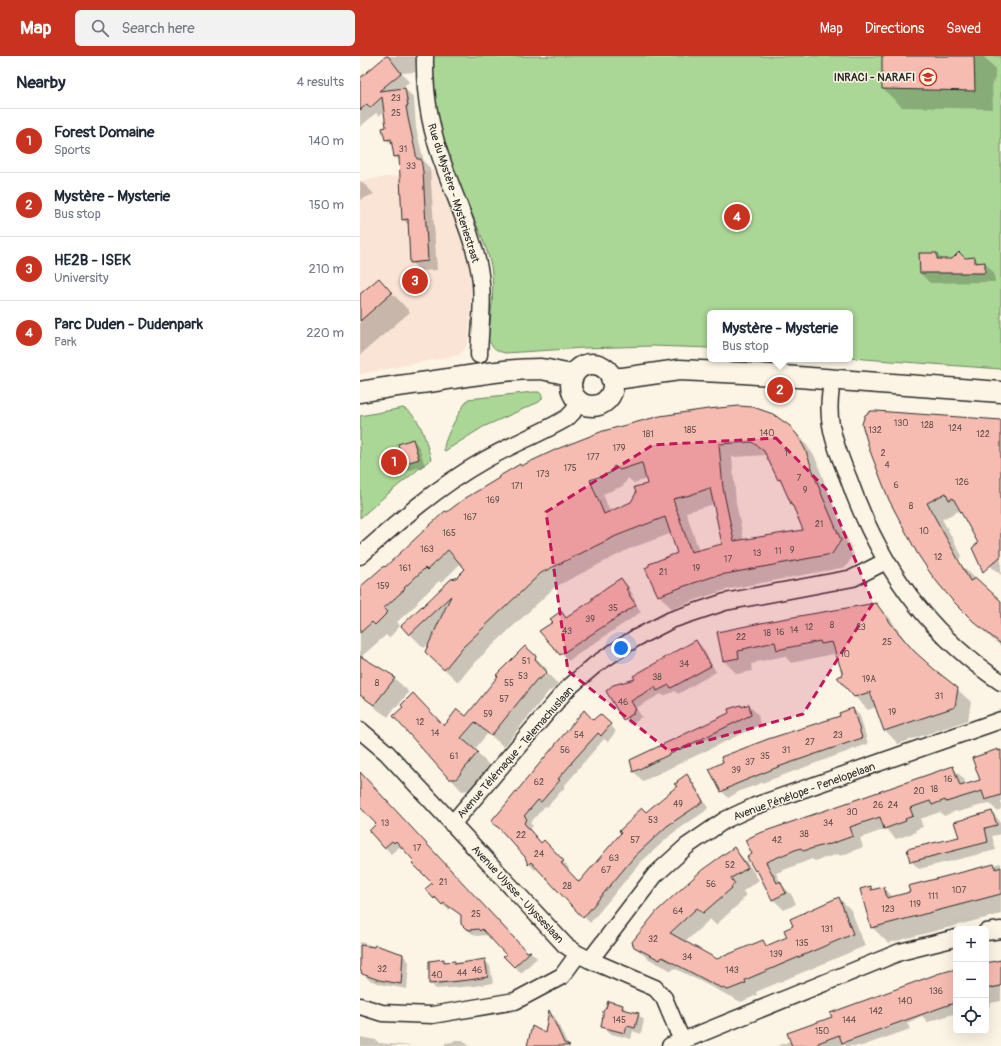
<!DOCTYPE html>
<html lang="en">
<head>
<meta charset="utf-8">
<style>
	:root { --surface:#fff; --page:#f2f2f3; --text:#1f2937; --muted:#747a83; --line:#e0e1e3; --accent:#c8321e }
	body { margin:0; font-family:Pangolin,sans-serif; background:var(--page); color:var(--text) }
	.controls { position:absolute; right:12px; bottom:12px; display:grid; overflow:hidden; border-radius:6px; box-shadow:0 4px 16px #0002 }
	.controls button { width:36px; height:36px; display:grid; place-items:center; padding:0; border:0; border-bottom:1px solid var(--line); background:var(--surface); color:var(--text); font:20px sans-serif }
	.you { position:absolute; left:261px; top:592px; width:14px; height:14px; margin:-10px; border:3px solid #fff; border-radius:50%; background:#1a73e8; box-shadow:0 0 0 6px #1a73e833 }
	.badge { display:grid; place-items:center; width:26px; height:26px; border-radius:50%; background:var(--accent); color:#fff; font-size:13px; font-weight:700 }
	.pin { position:absolute; translate:-50% -50%; border:2px solid #fff; box-shadow:0 1px 4px #0006 }
	.popup { position:absolute; left:347px; top:254px; width:146px; height:52px; box-sizing:border-box; display:grid; place-content:center; border-radius:6px; background:var(--surface); filter:drop-shadow(0 1px 3px #0005); font-size:13px; white-space:nowrap; color:var(--muted) }
	.popup b { font-size:15px; color:var(--text) }
	.popup::after { content:''; position:absolute; left:50%; top:100%; margin-left:-8px; border:8px solid transparent; border-top-color:var(--surface) }
	.list { margin:0; padding:0; list-style:none }
	h2 { display:flex; justify-content:space-between; align-items:center; height:52px; margin:0; padding:0 16px; font-size:17px }
	h2 small { font-size:13px; font-weight:400; color:var(--muted) }
	.list li { display:grid; grid-template-columns:26px 1fr auto; gap:12px; align-items:center; box-sizing:border-box; height:64px; padding:0 16px; border-top:1px solid var(--line) }
	.list b { display:block; font-size:15px; white-space:nowrap }
	.list p { margin:0; font-size:13px; white-space:nowrap; color:var(--muted) }
	.list em { font-size:13px; font-style:normal; color:var(--muted) }
	.icon { flex:none; width:22px; height:22px; fill:none; stroke:currentColor; stroke-width:2; stroke-linecap:round; stroke-linejoin:round }
	.map { position:relative; flex:none; width:641px; height:990px; overflow:hidden }
	header { display:flex; align-items:center; gap:24px; box-sizing:border-box; height:56px; padding:0 20px; background:var(--accent); color:#fff }
	header strong { font-size:19px }
	nav { display:flex; gap:22px; margin-inline-start:auto; font-size:14px }
	.search { width:280px; height:36px; background:var(--page); display:flex; align-items:center; gap:10px; box-sizing:border-box; padding:0 14px; border-radius:6px; color:var(--muted); font-size:15px }
	main { display:flex }
	aside { flex:1; background:var(--surface) }
	.map>svg:first-child { display:block }
	.built { fill:#fae4d5 }
	.green { fill:#abd796; stroke:#6b8160 }
	.shadow { fill:#0003; fill-rule:evenodd }
	.building { fill:#f7bcb1; stroke:#2b2b2b; fill-rule:evenodd }
	.lines { fill:none; stroke-linecap:round; stroke-linejoin:round }
	.minor-casing { stroke:#2b2b2b; stroke-width:19 }
	.tertiary-casing { stroke:#2b2b2b; stroke-width:23 }
	.minor { stroke:#fcf5e5; stroke-width:16 }
	.tertiary { stroke:#fcf5e5; stroke-width:20 }
	.marked { fill:#c2185b; fill-opacity:0.2; stroke:#c2185b; stroke-width:3; stroke-dasharray:8 5; stroke-linejoin:round }
	.labels { text-anchor:middle; stroke-width:3; stroke-linejoin:round; paint-order:stroke }
	.number-label { font-size:9px; fill:#5e4f4c }
	.poi-label { font-size:11px; font-weight:bold; fill:#2b2b2b; stroke:#fcf5e5; text-anchor:end }
	.street-label { font-size:11px; fill:#2b2b2b; stroke:#fcf5e5 }
</style>
</head>
<body>
<header>
<strong>Map</strong>
<div class="search"><svg class="icon" aria-label="search" viewBox="0 0 24 24"><circle cx="10" cy="10" r="6"/><path d="M15 15l6 6"/></svg>Search here</div>
<nav><a>Map</a><a>Directions</a><a>Saved</a></nav>
</header>
<main>
<aside>
<h2>Nearby<small>4 results</small></h2>
<ul class="list">
<li><span class="badge">1</span><div><b>Forest Domaine</b><p>Sports</p></div><em>140 m</em></li>
<li><span class="badge">2</span><div><b>Mystère - Mysterie</b><p>Bus stop</p></div><em>150 m</em></li>
<li><span class="badge">3</span><div><b>HE2B - ISEK</b><p>University</p></div><em>210 m</em></li>
<li><span class="badge">4</span><div><b>Parc Duden - Dudenpark</b><p>Park</p></div><em>220 m</em></li>
</ul>
</aside>
<div class="map">
<svg width="641" height="990" viewBox="0 0 641 990">
	<rect width="100%" height="100%" fill="#fcf5e5"/>
	<filter id="ink" filterUnits="userSpaceOnUse"><feTurbulence type="fractalNoise" baseFrequency=".025" numOctaves="2"/><feDisplacementMap in="SourceGraphic" scale="8" xChannelSelector="R" yChannelSelector="G"/><feConvolveMatrix kernelMatrix="1 2 1 2 8 2 1 2 1" color-interpolation-filters="sRGB"/></filter>
	<g filter="url(#ink)">
		<path class="built" d="M74,114L103,185L109,211L112,239L108,286L105,292L99,299L0,318V125Z"/>
		<path class="green" d="M73,0H641V313L490,302V257H350V292L292,290L223,292L145,297C136,295 132,291 128,283C131,259 135,234 131,210C126,187 115,166 106,144C85,97 71,53 73,0Z
			M174,336H179L182,339V343L179,346L123,371L85,395L84,394C83,383 101,353 108,343Z
			M43,352C62,361 65,384 71,403L24,441L0,462V360Z"/>
		<path class="shadow" d="M27,0H56L55,16L42,17L49,26L39,34L45,33L54,42L56,72L64,106L70,112L77,214L60,215L51,206L49,170L43,163L40,105L35,101L33,91L26,83L27,72L25,55L19,60L16,57L0,71V23Z
			M523,0H623L635,12V26L632,25L633,53L542,51L523,33Z
			M0,125L6,130L14,138L0,144Z
			M576,198L583,204L615,202L620,208L625,207L634,217L635,226L570,227L560,217Z
			M19,223L50,256L0,299V239Z
			M641,365V519L628,508L619,488L601,454L582,463L602,500L597,505L641,547V590L631,582L593,544L530,443Z
			M429,370L443,384L455,401L474,452L494,498L486,511L369,533L338,543L312,553L299,539L318,497L312,477L269,493L195,531L116,605L98,626L80,609L71,585L64,592L42,570L107,513L101,507L81,527L79,525L57,546L58,547L37,566L40,570L29,582L26,579L2,600L9,606L33,621L47,634L48,637L37,651L36,650L28,661L18,654L9,645L1,640L0,642V532L87,458L161,411ZM407,399L418,423L424,429L444,475L384,485L376,447L372,401ZM268,422L274,427L287,423L288,428L272,447L250,456L243,438L263,430ZM355,448L363,489L339,495L326,456Z
			M53,384L59,391L65,410L47,415L41,409L37,397L41,396Z
			M261,523L268,530L273,539L272,540L276,545L275,546L281,556L208,605L181,575L194,566L201,557L207,562Z
			M515,548L529,561L548,588L564,605L597,633L611,646L608,664L538,688L525,674L516,651L508,654L485,631L478,622L485,620L478,600L475,601L473,598L431,607L425,600L396,606V607L391,608L392,615L377,618L364,605L358,577Z
			M336,585L343,592L356,616L318,638L315,635L304,640L301,638L276,652L282,661L278,663L279,664L270,669L264,663L277,624Z
			M165,591L187,613L186,616L198,628L192,634L189,635L144,691L128,677L114,694L129,709L109,734L102,735L90,722L84,671L106,662Z
			M389,649L398,659L400,669L283,725L273,715Z
			M493,653L500,660L508,688L380,735L368,742L362,735Z
			M234,665L250,669L256,675L248,686L244,683L217,714H218L204,730L205,731L187,751L185,750L170,767L173,770L169,774L182,788L190,792L209,812L207,814L219,828L286,757L318,731L327,720L333,726L348,752L344,756L313,777L280,807L230,867L177,812L175,814L169,808L166,801L145,777L134,768L138,760Z
			M641,694V753L637,755L629,747L598,756L596,755L584,760L580,756L560,763L563,771L555,774L556,776L536,783L526,773L500,782L503,791L480,800L479,798L455,805L452,803L416,817L422,829L431,838L436,848L424,854L413,843L400,819L396,814L388,802L593,712L604,723L606,729L621,725L614,703Z
			M0,717L167,897L171,896L177,902L161,917L145,900H148L128,879L127,880L126,879L117,880L111,877L104,871L102,860L91,852L89,854L74,842L73,827L56,805L43,791L41,793L39,791L31,798L10,775L18,768L0,749Z
			M631,756L639,764L641,769V778L632,780L636,794L559,813L551,805L601,782Z
			M374,793L386,805L399,824L383,835L386,840L382,843L383,844L356,869L350,863L325,886L357,904L403,886L408,891L429,881L434,871L479,842L491,854L505,890L396,936L397,939L381,946L314,912L312,915L287,902L274,890Z
			M641,807V858L528,887L512,871L510,831L514,834L524,832L533,841L551,836L550,830Z
			M0,886L43,899L49,906L47,933L24,929L9,924L3,917L0,910Z
			M84,904L86,907L95,906L97,908L124,904L130,910L133,927L115,930L76,933L70,927Z
			M641,904V945L631,947V949L626,950V908Z
			M596,914V957L568,966L562,960L547,967L550,973L502,990H486L484,988L479,990H417L431,985L473,962Z
			M262,950L268,955L278,958L284,964L281,978L273,975L271,983L248,977L242,970Z
			M189,956L195,961L208,990H168L186,979Z
			M0,981L16,984L19,987L53,990H0Z
			M94,984H103L109,990H85V987L93,986Z"/>
		<path class="building" d="M26,0H28L41,17L19,35L45,32L48,50H46L48,62L57,103H61L63,116L68,205L50,207L48,163L42,164L39,100L34,101L31,83L25,84L22,72L26,71L22,41L10,52L7,48L0,54V22Z
			M522,0H614L615,35L522,33Z
			M599,196L605,202L615,201V207L625,206V217H560L559,197H577V203H592Z
			M19,222L32,237L0,265V238Z
			M379,350L393,351L413,358L430,370L438,380L445,393L461,437L481,484L472,498L355,520L325,530L298,540L285,512L289,510V508L317,497L305,461L256,480L181,517L102,592L84,614L65,596L91,540L49,579L41,570L62,550V551L91,523L96,522L105,513L88,494L67,514L65,512L44,532L45,533L24,552L28,556L15,569L12,566L0,577V531L24,510L25,511L85,455L87,456L104,443L139,422L138,421L160,408L161,410L197,393L243,375L300,360L348,353ZM392,386L404,395L418,424L420,423L432,450H433L443,474L374,485L363,432L359,388ZM281,407H282L287,428L274,431L276,437L271,446L244,458L230,424L250,417L254,410L260,414ZM350,432L362,488L331,496L313,443L330,439Z
			M511,355H516L641,364V500L623,516L612,492L618,487L593,442L589,444L586,437L567,447L610,525L616,522L641,545V588L614,566L592,544L573,521L557,497L529,444L510,395L502,368L505,359Z
			M53,383L59,403L40,409L35,396L40,395L38,388Z
			M261,522L268,532L266,533L270,538L269,539L276,549L200,599L179,575L193,566L190,563L201,555L206,562L232,544V542L247,531Z
			M516,547L535,573L554,595L575,614L598,632L595,651L524,675L510,636L494,641L477,621L483,619L472,586L461,588L460,585L417,594L415,586L383,593L384,594L378,595L379,602L363,605L357,576L416,564Z
			M336,584L351,610L311,632L309,629L297,635L295,631L271,645L276,654L273,656V658L263,664L246,635L253,629L275,623L273,620Z
			M165,590L176,600L175,603L187,616L180,623H177L131,680L115,666L101,682L118,696L96,723H89L33,660L43,651L41,649L53,637L84,670L97,653L106,660L138,620L136,619Z
			M0,600L34,620L33,621L35,622L14,649L0,639Z
			M389,648L391,659L273,716L270,704L369,657L368,653L381,649L382,651Z
			M493,652L502,682L418,711L374,729L361,736L349,713L363,706L361,701L408,683L480,660L479,657Z
			M224,654L233,664L240,658L251,668L241,680L238,677L211,707H212L198,723L200,724L181,746L178,744L164,760L167,763L164,767L181,787L184,784L204,805L201,807L219,826L261,777L259,775L274,761L273,760L282,752L286,756L317,730L314,728L318,726L317,725L327,718L343,745L337,750L307,770L274,801L223,862L171,806L168,809L165,801L139,772L133,768L132,764L135,760L137,759Z
			M638,693V695L641,694V739L625,744L622,735L586,746L585,744L572,749L570,745L550,752L553,760L545,763L546,765L524,773L520,761L490,771L493,780L468,789V788L443,795L441,792L435,794L406,806L417,827L420,825L426,837L412,844L397,814L395,815L387,801L392,798L385,784L397,778L593,710L600,730L620,724L612,702Z
			M0,716L167,896L171,895L154,911L143,900L146,899L122,873L120,875L118,873L110,874L105,872L101,868V859L84,847L82,849L75,841L74,843L65,833L72,827L52,807L54,805L36,785L34,787L32,785L24,792L9,775L16,768L0,751Z
			M632,755L637,769L625,772L628,786L550,806L547,793L599,781L594,766Z
			M374,791L388,812L371,822L375,828L371,831L372,832L343,857L337,852L310,877L357,903L403,884L406,890L427,881L424,874L433,870L430,863L479,841L493,878L385,924L386,927L368,934L355,929L302,901L300,904L274,891L272,886L297,855L342,814Z
			M634,808L636,813L641,811V838L511,872L500,833L511,830V834L524,831L527,842L550,836L548,830Z
			M0,889L14,891L15,889L43,898L41,928L19,924L2,918L0,913Z
			M84,903V906L95,905V908L125,903L128,921L109,924L69,928V905Z
			M641,904V930L626,933V907Z
			M596,913V947L588,949L482,987L479,979L458,987L459,990H432L427,977L472,961L470,957L580,917Z
			M248,945L263,949L262,953L279,957L275,972L267,970L265,977L241,971L243,959V955L246,952Z
			M189,954L204,987L210,990H167L172,970L185,977Z"/>
		<g class="lines">
			<defs>
				<path id="minor" d="M65,0C64,39 71,77 85,113C96,144 111,175 118,208C125,237 120,269 119,299
					M472,324C470,339 468,354 471,369C474,387 481,404 488,421C517,504 566,577 641,626
					M0,500C39,465 77,431 123,405C150,389 180,378 207,362L213,356L219,345
					M0,674L27,697L205,889L218,898L230,904L295,932L304,942L322,985
					M92,768L207,633L235,609L274,583L311,564L365,546L493,522L526,505
					M626,876L641,874
					M230,904L295,819L327,790L365,764L395,750L641,664
					M0,950L22,957L72,959L155,945L202,920L218,898
					M310,990L540,896L596,882"/>
				<path id="tertiary" d="M211 329a21 21 0 1 1 42 0a21 21 0 1 1-42 0Z
					M251,322H263L319,314L384,317L641,336
					M0,336C27,331 55,328 82,324C114,319 147,313 180,313C191,314 202,318 213,319"/>
			</defs>
			<use href="#minor" class="minor-casing"/>
			<use href="#tertiary" class="tertiary-casing"/>
			<use href="#minor" class="minor"/>
			<use href="#tertiary" class="tertiary"/>
		</g>
	</g>
	<path class="marked" d="M416,382L466,433L513,547L443,658L309,695L208,615L186,456L293,389Z"/>
	<defs>
		<symbol id="university-ring" viewBox="-11 -11 22 22"><circle r="9.5" fill="#fcf5e5" stroke="#c8321e" stroke-width="1.5"/><path d="M0-5L7-2L0 1L-7-2ZM-4 1L0 2.5L4 1V4Q0 6-4 4Z" fill="#c8321e"/></symbol>
	</defs>
	<g fill-rule="evenodd">
		<use href="#university-ring" x="558" y="11" width="20" height="20"/>
	</g>
	<g class="labels">
		<g class="number-label">
			<text x="36" y="45">23</text>
			<text x="36" y="60">25</text>
			<text x="43" y="96">31</text>
			<text x="51" y="113">33</text>
			<text x="541" y="370">130</text>
			<text x="567" y="372">128</text>
			<text x="595" y="375">124</text>
			<text x="330" y="377">185</text>
			<text x="515" y="377">132</text>
			<text x="407" y="380">140</text>
			<text x="288" y="381">181</text>
			<text x="623" y="381">122</text>
			<text x="259" y="395">179</text>
			<text x="426" y="400">1</text>
			<text x="523" y="400">2</text>
			<text x="233" y="404">177</text>
			<text x="527" y="412">4</text>
			<text x="210" y="415">175</text>
			<text x="183" y="421">173</text>
			<text x="439" y="425">7</text>
			<text x="602" y="429">126</text>
			<text x="536" y="432">6</text>
			<text x="157" y="433">171</text>
			<text x="445" y="437">9</text>
			<text x="133" y="447">169</text>
			<text x="551" y="453">8</text>
			<text x="110" y="464">167</text>
			<text x="459" y="471">21</text>
			<text x="564" y="478">10</text>
			<text x="89" y="480">165</text>
			<text x="67" y="496">163</text>
			<text x="432" y="497">9</text>
			<text x="418" y="498">11</text>
			<text x="397" y="500">13</text>
			<text x="578" y="504">12</text>
			<text x="368" y="506">17</text>
			<text x="45" y="515">161</text>
			<text x="336" y="515">19</text>
			<text x="303" y="519">21</text>
			<text x="23" y="533">159</text>
			<text x="253" y="555">35</text>
			<text x="230" y="566">39</text>
			<text x="472" y="572">8</text>
			<text x="449" y="574">12</text>
			<text x="501" y="574">23</text>
			<text x="434" y="577">14</text>
			<text x="207" y="578">43</text>
			<text x="420" y="579">16</text>
			<text x="407" y="580">18</text>
			<text x="381" y="584">22</text>
			<text x="527" y="589">25</text>
			<text x="485" y="601">10</text>
			<text x="166" y="608">51</text>
			<text x="324" y="611">34</text>
			<text x="163" y="623">53</text>
			<text x="297" y="624">38</text>
			<text x="509" y="626">19A</text>
			<text x="17" y="630">8</text>
			<text x="149" y="630">55</text>
			<text x="579" y="643">31</text>
			<text x="144" y="646">57</text>
			<text x="263" y="649">46</text>
			<text x="532" y="659">19</text>
			<text x="128" y="661">59</text>
			<text x="60" y="669">12</text>
			<text x="75" y="680">14</text>
			<text x="219" y="682">54</text>
			<text x="478" y="682">23</text>
			<text x="450" y="689">27</text>
			<text x="205" y="697">56</text>
			<text x="426" y="697">31</text>
			<text x="94" y="703">61</text>
			<text x="405" y="703">35</text>
			<text x="390" y="709">37</text>
			<text x="376" y="717">39</text>
			<text x="588" y="726">16</text>
			<text x="179" y="729">62</text>
			<text x="574" y="736">18</text>
			<text x="559" y="738">20</text>
			<text x="318" y="751">49</text>
			<text x="518" y="752">26</text>
			<text x="533" y="752">24</text>
			<text x="492" y="759">30</text>
			<text x="293" y="767">53</text>
			<text x="25" y="770">13</text>
			<text x="468" y="770">34</text>
			<text x="444" y="781">38</text>
			<text x="161" y="782">22</text>
			<text x="275" y="787">57</text>
			<text x="417" y="787">42</text>
			<text x="57" y="795">17</text>
			<text x="179" y="801">24</text>
			<text x="254" y="805">63</text>
			<text x="370" y="812">52</text>
			<text x="246" y="817">67</text>
			<text x="83" y="829">21</text>
			<text x="351" y="831">56</text>
			<text x="207" y="833">28</text>
			<text x="599" y="837">107</text>
			<text x="573" y="843">111</text>
			<text x="555" y="851">119</text>
			<text x="528" y="856">123</text>
			<text x="318" y="858">64</text>
			<text x="116" y="861">25</text>
			<text x="467" y="876">131</text>
			<text x="293" y="886">32</text>
			<text x="442" y="890">135</text>
			<text x="416" y="901">139</text>
			<text x="327" y="904">34</text>
			<text x="22" y="916">32</text>
			<text x="117" y="917">46</text>
			<text x="372" y="917">143</text>
			<text x="102" y="920">44</text>
			<text x="77" y="922">40</text>
			<text x="576" y="938">136</text>
			<text x="545" y="948">140</text>
			<text x="516" y="958">142</text>
			<text x="259" y="967">145</text>
			<text x="489" y="967">144</text>
			<text x="462" y="978">150</text>
		</g>
		<g class="poi-label">
			<text x="555" y="25">INRACI - NARAFI</text>
		</g>
		<g class="street-label">
			<text transform="translate(94 137) rotate(72)" y="4">Rue du Mystère - Mysteriestraat</text>
			<text transform="translate(155 696) rotate(-49)" y="4">Avenue Télémaque - Telemachuslaan</text>
			<text transform="translate(444 735) rotate(-20)" y="4">Avenue Pénélope - Penelopelaan</text>
			<text transform="translate(158 838) rotate(47)" y="4">Avenue Ulysse - Ulysseslaan</text>
		</g>
	</g>
</svg>
<div class="controls">
<button>+</button>
<button>−</button>
<button><svg class="icon" aria-label="locate" viewBox="0 0 24 24"><circle cx="12" cy="12" r="6"/><path d="M12 2v4M12 18v4M2 12h4M18 12h4"/></svg></button>
</div>
<div class="you"></div>
<div class="pin badge" style="left:34px;top:406px">1</div>
<div class="pin badge" style="left:420px;top:334px">2</div>
<div class="popup"><b>Mystère - Mysterie</b>Bus stop</div>
<div class="pin badge" style="left:55px;top:225px">3</div>
<div class="pin badge" style="left:377px;top:161px">4</div>
</div>
</main>
</body>
</html>
